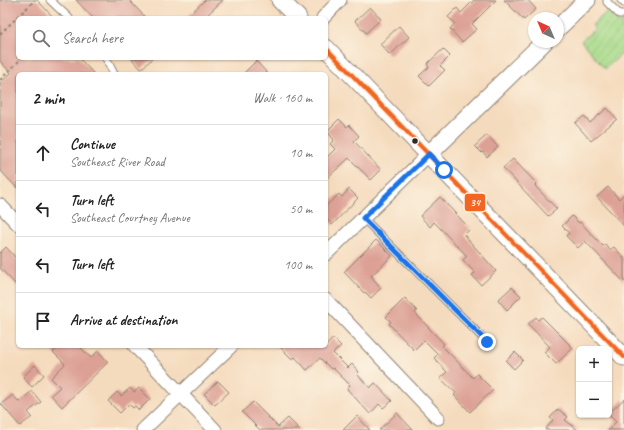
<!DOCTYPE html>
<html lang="en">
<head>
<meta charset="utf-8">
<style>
	:root { --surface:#fff; --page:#f2f2f2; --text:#222; --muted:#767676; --line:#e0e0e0 }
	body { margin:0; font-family:Caveat,sans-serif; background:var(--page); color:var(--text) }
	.controls { position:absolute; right:12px; bottom:12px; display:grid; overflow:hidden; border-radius:6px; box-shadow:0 1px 3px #0004 }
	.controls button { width:36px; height:36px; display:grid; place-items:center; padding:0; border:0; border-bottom:1px solid var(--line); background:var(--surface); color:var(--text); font:20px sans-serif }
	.compass { position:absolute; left:528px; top:12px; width:36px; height:36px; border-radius:50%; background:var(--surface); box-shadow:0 1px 3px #0004; rotate:316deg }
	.stop { position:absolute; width:12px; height:12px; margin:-9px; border:3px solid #1a73e8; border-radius:50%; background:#fff }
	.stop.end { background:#1a73e8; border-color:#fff; box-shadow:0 1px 4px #0008 }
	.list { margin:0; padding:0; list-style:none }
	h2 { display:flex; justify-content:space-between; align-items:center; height:52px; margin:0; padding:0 16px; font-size:17px }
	h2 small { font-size:13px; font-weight:400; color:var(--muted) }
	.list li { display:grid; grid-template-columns:26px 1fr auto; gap:12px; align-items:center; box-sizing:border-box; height:56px; padding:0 16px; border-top:1px solid var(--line) }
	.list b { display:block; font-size:15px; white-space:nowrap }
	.list p { margin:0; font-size:13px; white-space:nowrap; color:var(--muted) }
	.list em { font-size:13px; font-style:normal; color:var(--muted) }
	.icon { flex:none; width:22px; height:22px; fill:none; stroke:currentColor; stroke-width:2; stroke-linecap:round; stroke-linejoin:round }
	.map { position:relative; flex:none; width:624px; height:430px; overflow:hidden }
	.search { position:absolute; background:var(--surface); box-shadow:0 1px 3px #0004; left:16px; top:16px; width:312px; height:44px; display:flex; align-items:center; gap:10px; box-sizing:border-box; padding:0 14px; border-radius:6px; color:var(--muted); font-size:15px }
	.panel { position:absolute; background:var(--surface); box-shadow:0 1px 3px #0004; left:16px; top:72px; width:312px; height:276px; border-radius:6px }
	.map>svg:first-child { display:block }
	.garden { fill:url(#garden-furrows); stroke:#68825a }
	.building { fill:#dda095 }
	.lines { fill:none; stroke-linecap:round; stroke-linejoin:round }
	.service-casing { stroke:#908374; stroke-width:9 }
	.minor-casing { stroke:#908374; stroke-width:15 }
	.tertiary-casing { stroke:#908374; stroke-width:19 }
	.path { stroke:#908374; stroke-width:2; stroke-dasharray:3 3; stroke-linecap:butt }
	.service { stroke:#fff; stroke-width:7 }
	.minor { stroke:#fff; stroke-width:13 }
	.tertiary { stroke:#fff; stroke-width:17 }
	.bus-1-casing { stroke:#fcf5e5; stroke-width:7 }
	.bus-1 { stroke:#f26522; stroke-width:4 }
	.route { stroke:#1a73e8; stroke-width:5 }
	.bus-dot { fill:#2b2b2b; stroke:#fcf5e5; stroke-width:1.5 }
	.line-badge { stroke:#fcf5e5; stroke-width:1.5 }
	.badge-label { font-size:11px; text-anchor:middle; font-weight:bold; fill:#fff }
</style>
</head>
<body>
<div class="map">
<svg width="624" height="430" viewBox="0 0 624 430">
	<defs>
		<pattern id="garden-furrows" width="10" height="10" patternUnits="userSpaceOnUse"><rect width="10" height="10" fill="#a5d988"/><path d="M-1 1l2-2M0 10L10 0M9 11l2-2" fill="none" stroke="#8eba76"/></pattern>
	</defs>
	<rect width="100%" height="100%" fill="#fcf5e5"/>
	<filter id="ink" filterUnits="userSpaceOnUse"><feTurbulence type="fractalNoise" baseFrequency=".025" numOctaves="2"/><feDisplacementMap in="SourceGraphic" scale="8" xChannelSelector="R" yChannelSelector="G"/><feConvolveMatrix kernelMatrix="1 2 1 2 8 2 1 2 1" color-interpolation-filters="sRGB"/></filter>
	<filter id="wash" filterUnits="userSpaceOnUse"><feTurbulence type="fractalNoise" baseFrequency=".012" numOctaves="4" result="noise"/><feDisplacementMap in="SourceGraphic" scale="16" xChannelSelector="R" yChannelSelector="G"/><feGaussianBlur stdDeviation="0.9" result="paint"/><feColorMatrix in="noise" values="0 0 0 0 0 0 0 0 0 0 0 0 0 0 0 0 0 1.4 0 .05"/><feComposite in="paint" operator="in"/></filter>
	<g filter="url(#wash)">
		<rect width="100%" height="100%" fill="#f5dbbe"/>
		<path class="garden" d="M608,11L618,22H624L621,26L624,30V52L605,69L581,41L595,29L592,25Z"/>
		<g id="blocks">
			<path class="building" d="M0,0H37L54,18H18V58H79L94,74H18V189L0,170V83L11,73L0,61Z
				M76,0H129L146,18H93Z
				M205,0H223L204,18H186Z
				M474,0H496L472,24L477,29L462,42L450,29L455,23L448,17L457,8L461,13Z
				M504,0H528L536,9L524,20Z
				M370,7L381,19L366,33L355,21Z
				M399,26L409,37L390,55L380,44Z
				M443,49L450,56L440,66L445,70L429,86L419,76L429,67L427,64Z
				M131,58H153L141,69Z
				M256,61L268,74H243Z
				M607,108L617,119L591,141L575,123L584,116L590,123Z
				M339,119L347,127L349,125L359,136L354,141L381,170L371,180L349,158L326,179V158L335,149L330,144L334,140L327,131Z
				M487,135L498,147L487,157L483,152L482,153L475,146Z
				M513,159L537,184L535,186L557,209L548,216L503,168Z
				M608,187L619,199L624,194V226L597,197Z
				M349,189L358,198L332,225L326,218V206L339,194L342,197Z
				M440,197L470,229L464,235L496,271L481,285L472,275L475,273L463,260L467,256L434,222L430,227L420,216Z
				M572,216L579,223L580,222L603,246L605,244L610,250L614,247L624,258V282L585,241L578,248L566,236L569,233L562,226Z
				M376,240L392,256L371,276L381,288L371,298L365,292L364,293L344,272Z
				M6,247L18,260V287L0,268V253Z
				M512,287L521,296L507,310L498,300Z
				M405,298L417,311L415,313L444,344L442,346L452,356L473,378L477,374L493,390L470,412L454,395L456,393L440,378L447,372L434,358L438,354L424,340L414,350L389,324L391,322L386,317Z
				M536,317L538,320L542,317L573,348L556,364L544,352L550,347L528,324Z
				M333,338L341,346L333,353L348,368L352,364L359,372L357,374L370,388L375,383L392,401L383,408L379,404L370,414L347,389L350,385L333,368L331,369L320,358L307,370L295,357L292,359L279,346H326Z
				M60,346H79L91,358L98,351L108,362L62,407L51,395L60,387L51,378L65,364L53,352Z
				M515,352L523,360L514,369L506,361Z
				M35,365L44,375L32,387L23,377Z
				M218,381L229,392L215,405L204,394Z
				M130,388L134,392L139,388L150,399L139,410L135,406L133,408L129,404L120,413L108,401L117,392L121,396Z
				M32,391L41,402L28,412L32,417L20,426L1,404L13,395L19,402Z
				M624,399V430H608L616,422L609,415V413Z
				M253,402L278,427L288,418L300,430H260L242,412Z
				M558,409L568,417L565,420L578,430H545L553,420L550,418Z
				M397,413L413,430H379Z
				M357,416L370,430H343Z"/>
		</g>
	</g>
	<g filter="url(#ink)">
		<use href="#blocks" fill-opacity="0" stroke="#908374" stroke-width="1"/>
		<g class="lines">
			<defs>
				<path id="service" d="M50,0L69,18
					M607,0V2L619,14H624
					M621,0L624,3
					M106,58L114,74
					M363,218L487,342"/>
				<path id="minor" d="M323,18L340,0
					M0,205L18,224
					M326,254L429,154
					M326,300L438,418
					M135,346L215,430
					M143,430L231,346"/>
				<path id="tertiary" d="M280,0L298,18
					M558,28L587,0
					M326,48L624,357
					M429,154L544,42"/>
			</defs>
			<use href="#service" class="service-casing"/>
			<use href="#minor" class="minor-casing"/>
			<use href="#tertiary" class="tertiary-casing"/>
			<path class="path" d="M0,34L35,0
				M0,80L22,58"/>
			<use href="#service" class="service"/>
			<use href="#minor" class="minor"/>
			<use href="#tertiary" class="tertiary"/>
			<defs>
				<path id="bus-1" d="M326,48L624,357"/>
			</defs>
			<use href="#bus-1" class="bus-1-casing"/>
			<use href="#bus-1" class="bus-1"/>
		</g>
	</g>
	<g class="lines" filter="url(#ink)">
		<path class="route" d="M444,170L429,154L363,218L487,342"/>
	</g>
	<circle class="bus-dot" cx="415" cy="141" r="3.5"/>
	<rect class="line-badge" x="464" y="193" width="22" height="19" rx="4" fill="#f26522"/>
	<g class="badge-label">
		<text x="475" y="206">34</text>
	</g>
</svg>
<div class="controls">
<button>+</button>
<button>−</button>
</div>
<svg class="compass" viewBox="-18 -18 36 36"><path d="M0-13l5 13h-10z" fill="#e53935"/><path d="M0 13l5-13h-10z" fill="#767676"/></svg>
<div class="stop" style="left:444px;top:170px"></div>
<div class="stop end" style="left:487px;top:342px"></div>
<div class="search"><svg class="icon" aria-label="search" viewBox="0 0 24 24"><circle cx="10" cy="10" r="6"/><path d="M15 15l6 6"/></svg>Search here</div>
<section class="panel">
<h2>2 min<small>Walk · 160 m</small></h2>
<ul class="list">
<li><svg class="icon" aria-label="ahead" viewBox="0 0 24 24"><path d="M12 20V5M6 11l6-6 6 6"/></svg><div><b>Continue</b><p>Southeast River Road</p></div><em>10 m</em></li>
<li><svg class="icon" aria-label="left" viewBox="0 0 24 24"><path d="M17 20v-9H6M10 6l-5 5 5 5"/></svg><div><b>Turn left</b><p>Southeast Courtney Avenue</p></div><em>50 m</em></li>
<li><svg class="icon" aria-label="left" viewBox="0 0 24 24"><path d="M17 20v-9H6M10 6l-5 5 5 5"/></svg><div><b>Turn left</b></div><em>100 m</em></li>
<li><svg class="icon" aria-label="arrive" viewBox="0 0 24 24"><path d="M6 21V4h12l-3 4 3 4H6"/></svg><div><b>Arrive at destination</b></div></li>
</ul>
</section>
</div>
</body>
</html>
